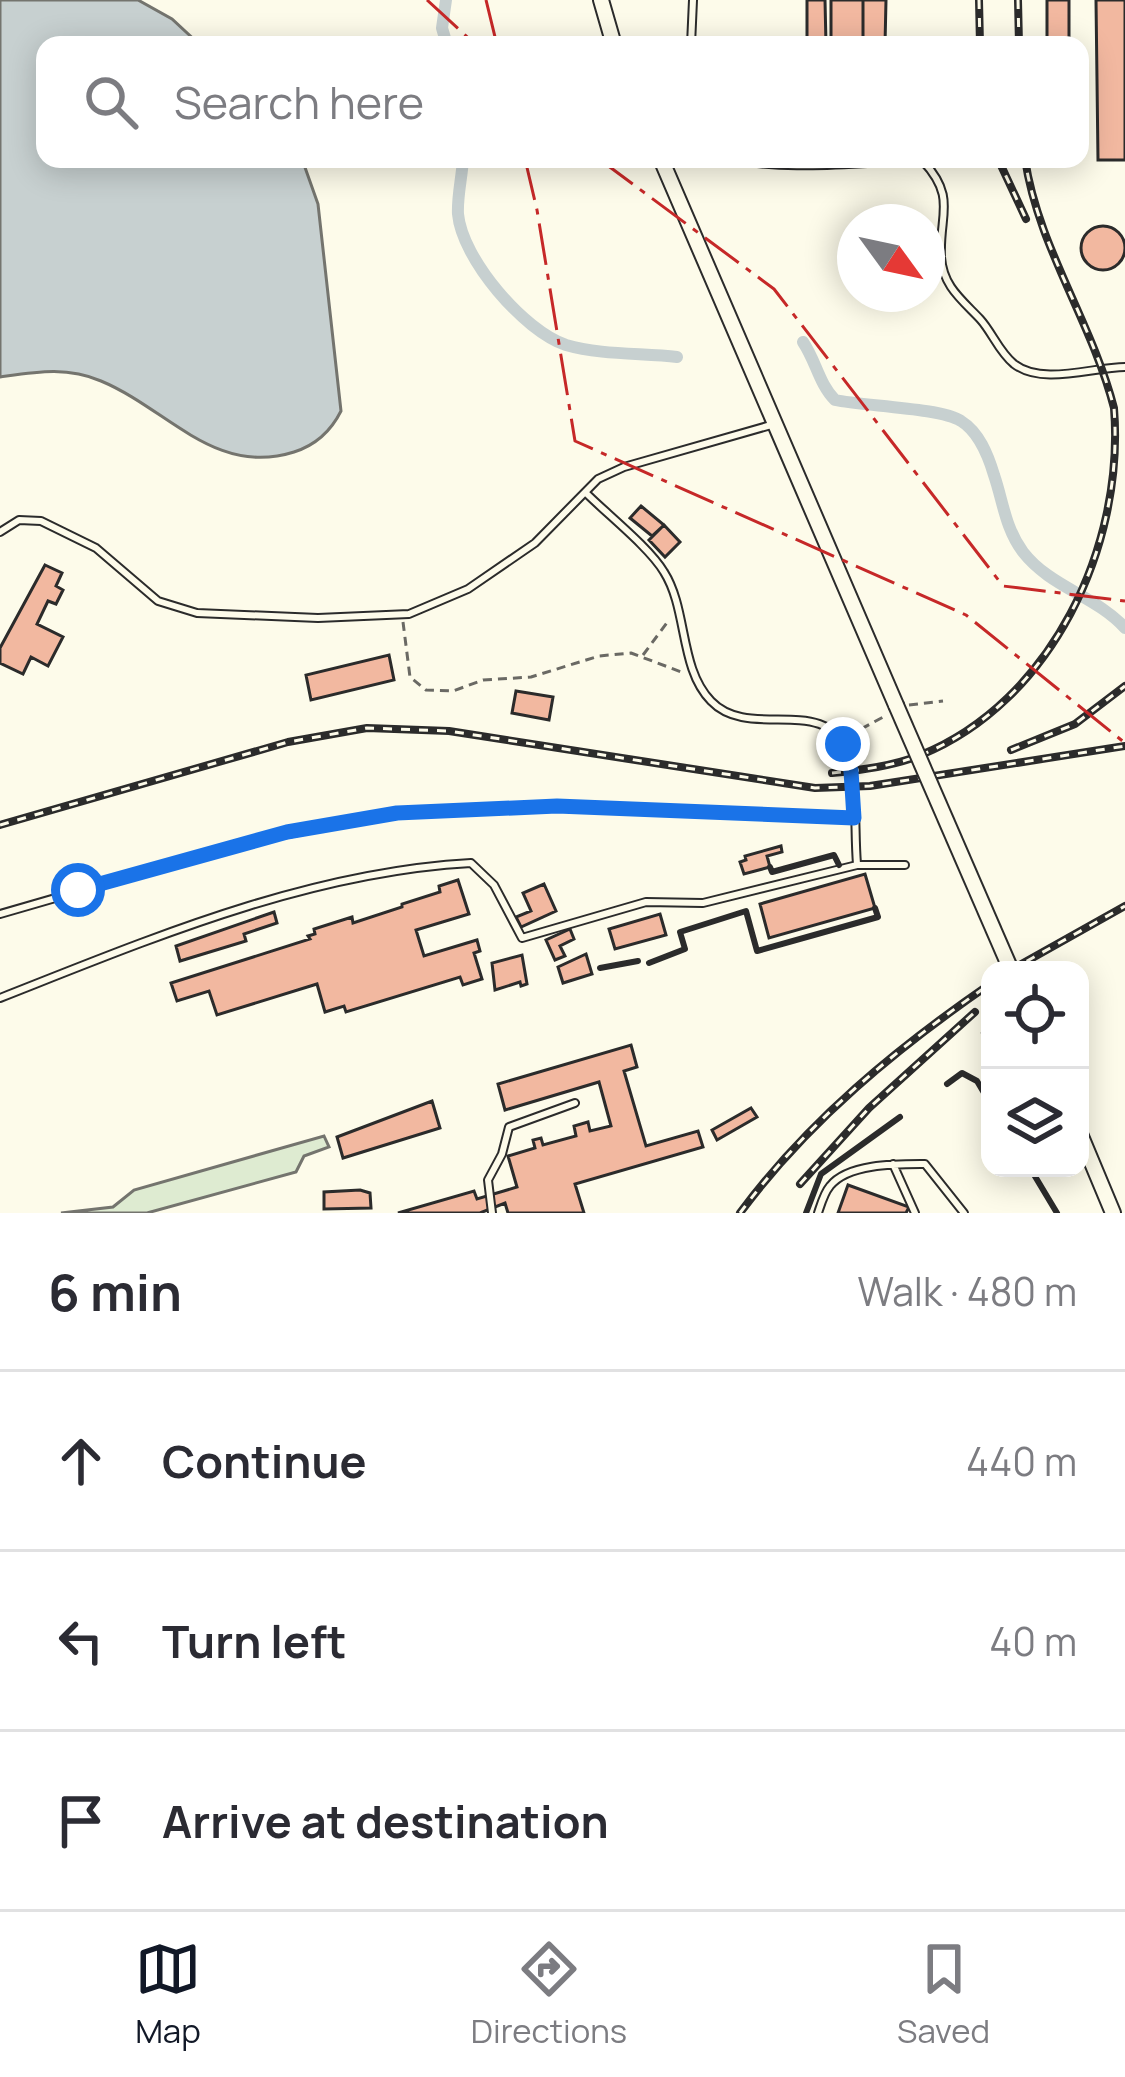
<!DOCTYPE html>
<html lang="en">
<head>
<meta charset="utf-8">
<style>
	:root { --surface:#fff; --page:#f7f7f7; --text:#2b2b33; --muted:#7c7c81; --line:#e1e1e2; --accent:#111827 }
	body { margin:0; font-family:Manrope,sans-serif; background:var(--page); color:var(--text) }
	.controls { position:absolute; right:36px; bottom:36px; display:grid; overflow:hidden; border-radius:24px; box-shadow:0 6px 30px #0003 }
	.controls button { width:108px; height:108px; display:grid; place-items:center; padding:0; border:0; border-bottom:3px solid var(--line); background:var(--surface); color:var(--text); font:60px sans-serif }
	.compass { position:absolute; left:837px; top:204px; width:108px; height:108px; border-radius:50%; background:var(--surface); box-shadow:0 6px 30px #0003; rotate:123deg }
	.stop { position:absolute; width:36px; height:36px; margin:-27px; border:9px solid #1a73e8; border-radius:50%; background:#fff }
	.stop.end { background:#1a73e8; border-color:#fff; box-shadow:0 3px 12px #0008 }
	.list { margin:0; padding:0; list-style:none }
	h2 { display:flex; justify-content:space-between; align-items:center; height:156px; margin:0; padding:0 48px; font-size:51px }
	h2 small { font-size:39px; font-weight:400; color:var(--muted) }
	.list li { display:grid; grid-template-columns:78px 1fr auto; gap:36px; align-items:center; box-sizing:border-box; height:180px; padding:0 48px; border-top:3px solid var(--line) }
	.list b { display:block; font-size:45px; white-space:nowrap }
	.list em { font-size:39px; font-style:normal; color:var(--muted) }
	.icon { flex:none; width:66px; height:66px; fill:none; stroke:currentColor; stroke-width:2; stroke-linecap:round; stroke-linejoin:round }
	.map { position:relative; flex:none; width:1125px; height:1213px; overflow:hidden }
	.search { position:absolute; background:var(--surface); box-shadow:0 6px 30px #0003; left:36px; right:36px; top:36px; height:132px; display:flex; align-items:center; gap:30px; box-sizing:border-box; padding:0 42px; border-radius:24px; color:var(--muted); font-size:45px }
	.sheet { height:696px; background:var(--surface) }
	nav { display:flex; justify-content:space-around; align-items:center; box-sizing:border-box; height:168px; border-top:3px solid var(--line); background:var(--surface); font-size:33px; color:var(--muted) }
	nav a { display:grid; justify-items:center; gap:6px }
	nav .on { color:var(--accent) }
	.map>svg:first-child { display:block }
	.green { fill:#deebd1; stroke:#74746e; stroke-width:3 }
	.water { fill:#c7d0d0; stroke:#74746e; stroke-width:3 }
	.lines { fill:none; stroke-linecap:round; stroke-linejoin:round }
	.canal { stroke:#c7d0d0; stroke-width:12 }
	.building { fill:#f2b8a0; stroke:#2b2b2b; stroke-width:3 }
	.service-casing { stroke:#2b2b2b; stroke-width:10 }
	.tertiary-casing { stroke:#2b2b2b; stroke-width:18 }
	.path { stroke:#6a6964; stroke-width:3; stroke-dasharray:9 6; stroke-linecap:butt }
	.service { stroke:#fdfbea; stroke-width:6 }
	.tertiary { stroke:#fdfbea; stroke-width:14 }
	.rail-casing { stroke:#2b2b2b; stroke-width:8 }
	.rail { stroke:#fdfbea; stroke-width:3; stroke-dasharray:9; stroke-linecap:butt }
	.tertiary-bridge-casing { stroke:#2b2b2b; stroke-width:18; stroke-linecap:butt }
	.tertiary-bridge { stroke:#fdfbea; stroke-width:14 }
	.wall { stroke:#2b2b2b; stroke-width:6 }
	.power { stroke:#c62828; stroke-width:3; stroke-dasharray:42 9 6 9; stroke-linecap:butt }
	.route { stroke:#1a73e8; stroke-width:15 }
</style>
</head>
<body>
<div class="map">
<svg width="1125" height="1213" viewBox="0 0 1125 1213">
	<rect width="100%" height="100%" fill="#fdfbea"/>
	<path class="green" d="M324,1136L329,1147L304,1156L296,1172L147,1213H61L113,1207L134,1190Z"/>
	<path class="water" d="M0,0H138L172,19L200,45H45V159H302L318,204L341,411C331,431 316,445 294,452C215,477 168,409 101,381C67,366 35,372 0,377Z"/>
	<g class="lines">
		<path class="canal" d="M446,0L442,28L447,45
			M463,159C462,177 457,197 458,214C462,259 524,331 566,345C600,355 642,353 677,357
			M803,342C816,361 819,384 835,400C863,406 942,408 961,421C979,432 988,455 994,475C1003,501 1005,528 1023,552C1050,587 1096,596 1125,628"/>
	</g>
	<path class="building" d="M807,0H825L826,45H807Z
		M831,0H863V45H831Z
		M863,0H886L885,45H863Z
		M1047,0H1069V45H1047Z
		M1096,0H1125V160H1098Z
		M1081 248a22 22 0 1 1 44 0a22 22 0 1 1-44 0Z
		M641,506L664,525L652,536L630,518Z
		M664,525L680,542L665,557L649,540Z
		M45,565L62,573L56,586L63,590L56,604L48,601L37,624L63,637L48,666L31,657L23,674L0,663V648Z
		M389,655L394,680L311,700L306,675Z
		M516,691L553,697L549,720L512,713Z
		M781,846L782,852L767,856L770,867L744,874L740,862L746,860L745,856Z
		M865,874L875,908L769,938L760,904Z
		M458,880L469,914L416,930L424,956L477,940L480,951L474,953L482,979L463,985L460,977L346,1012L344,1006L325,1012L317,984L217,1015L209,991L177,1001L171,983L310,939L308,936L315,934L314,929L352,917L353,923L402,907V904L440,892L439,886Z
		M544,884L556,911L521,927L516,917L531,911L523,893Z
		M274,912L277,923L244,934L246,941L180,961L176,946Z
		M660,914L666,935L615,949L609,929Z
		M570,929L574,939L560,946L565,956L555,960L546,940Z
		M586,954L592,974L563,983L558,967Z
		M522,955L527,984L521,986L520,982L495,990L492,963Z
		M631,1045L637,1067L624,1071L646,1146L698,1131L703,1147L575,1184L584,1213H508L505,1203L480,1213H398L474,1191L477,1199L517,1187L508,1156L535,1148L533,1140L541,1138L543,1145L576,1136L574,1126L588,1122L590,1131L611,1126L599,1082L505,1110L498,1084Z
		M432,1101L440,1128L343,1158L337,1137Z
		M751,1108L757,1117L717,1140L712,1130Z
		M848,1185L909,1207L906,1213H838Z
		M360,1190L370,1193L371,1208L324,1209V1192Z"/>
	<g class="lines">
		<defs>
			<path id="service" d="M691,45L693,0
				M731,159C795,172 859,161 923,161C957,198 939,214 941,257C943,286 961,299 980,319C992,332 999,352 1014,364C1043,386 1092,367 1125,367
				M586,493C607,514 650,548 664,572C688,610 679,668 711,701C750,742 827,692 847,754C858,787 854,829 857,864
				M0,532L19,520L41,521L96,548L158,601L197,613L318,618L409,614L468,589L535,543L598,479L624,467L771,425
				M0,914L256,840L397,813L557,806L854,818
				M0,998C150,939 307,872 471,863L494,885L522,938L646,902L703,903L857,865H905
				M893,1164L915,1213
				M492,1213L488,1180L502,1154L509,1127L575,1103
				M818,1213C821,1204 824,1193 830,1186C848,1163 898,1164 925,1164L964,1213"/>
			<path id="tertiary" d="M601,0L614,45
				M661,159L896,705
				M1080,1134L1113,1213"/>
		</defs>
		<use href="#service" class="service-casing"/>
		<use href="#tertiary" class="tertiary-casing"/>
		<path class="path" d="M403,622L410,677L426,690L453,691L483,680L531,677L599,656L631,653L684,673
			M643,655L669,620
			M909,705L943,701
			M848,736L887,715
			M981,1034L990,1031"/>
		<use href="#service" class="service"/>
		<use href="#tertiary" class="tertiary"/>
		<defs>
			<path id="rail" d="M979,0L980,45
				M1018,0L1019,45
				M998,159L1026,219
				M1011,750L1075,724L1125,686
				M832,773C862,770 893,766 921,755C1051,702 1125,547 1114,408C1092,322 1038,247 1025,159
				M0,825L288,742L367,728L449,731L815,788L870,786L1125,746
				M1011,970L1125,906
				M800,1184L869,1108L975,1012
				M740,1213C808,1121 897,1048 990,984"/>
		</defs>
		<use href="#rail" class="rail-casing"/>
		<use href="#rail" class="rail"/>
		<defs>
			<path id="tertiary-bridge" d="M896,705L1011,970"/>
		</defs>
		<use href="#tertiary-bridge" class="tertiary-bridge-casing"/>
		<use href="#tertiary-bridge" class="tertiary-bridge"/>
		<path class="wall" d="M770,867L772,872L834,855L839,865
			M649,963L685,949L680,932L746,911L757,951L878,917L875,908
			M600,968L638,961
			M947,1084L962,1073L977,1081L990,1103
			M1030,1168L1057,1213
			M806,1213L821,1174L900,1117"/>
		<path class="power" d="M427,0L476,45
			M486,0L497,45
			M525,159L537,210L575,441L966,615L1125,743
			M599,159L774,289L1003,586L1125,601"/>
	</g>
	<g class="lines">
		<path class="route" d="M78,890L287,832L397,813L557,806L854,818L851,771L843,744"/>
	</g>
</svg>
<div class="controls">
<button><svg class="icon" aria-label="locate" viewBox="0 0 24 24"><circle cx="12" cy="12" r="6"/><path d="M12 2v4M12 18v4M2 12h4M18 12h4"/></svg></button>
<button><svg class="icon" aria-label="layers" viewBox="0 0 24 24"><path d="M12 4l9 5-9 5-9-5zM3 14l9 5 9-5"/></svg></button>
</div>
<svg class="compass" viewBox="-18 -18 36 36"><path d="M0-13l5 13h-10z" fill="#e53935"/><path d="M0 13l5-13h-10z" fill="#7c7c81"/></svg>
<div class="stop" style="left:78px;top:890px"></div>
<div class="stop end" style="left:843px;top:744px"></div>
<div class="search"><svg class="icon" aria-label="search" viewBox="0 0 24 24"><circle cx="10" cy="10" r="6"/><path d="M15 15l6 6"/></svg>Search here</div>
</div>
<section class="sheet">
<h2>6 min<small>Walk · 480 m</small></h2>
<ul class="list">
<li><svg class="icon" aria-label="ahead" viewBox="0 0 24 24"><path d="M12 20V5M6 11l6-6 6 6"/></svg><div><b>Continue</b></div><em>440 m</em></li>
<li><svg class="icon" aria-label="left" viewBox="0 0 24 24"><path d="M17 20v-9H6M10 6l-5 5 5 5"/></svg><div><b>Turn left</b></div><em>40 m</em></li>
<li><svg class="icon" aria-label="arrive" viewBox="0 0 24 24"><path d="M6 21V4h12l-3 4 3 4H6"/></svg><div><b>Arrive at destination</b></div></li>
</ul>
</section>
<nav>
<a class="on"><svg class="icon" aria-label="map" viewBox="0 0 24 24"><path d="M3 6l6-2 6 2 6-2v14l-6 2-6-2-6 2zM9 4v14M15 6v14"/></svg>Map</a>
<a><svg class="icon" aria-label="directions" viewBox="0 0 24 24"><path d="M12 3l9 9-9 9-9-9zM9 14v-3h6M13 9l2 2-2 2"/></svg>Directions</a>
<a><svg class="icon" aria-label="saved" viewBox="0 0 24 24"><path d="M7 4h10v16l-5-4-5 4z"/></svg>Saved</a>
</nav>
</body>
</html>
